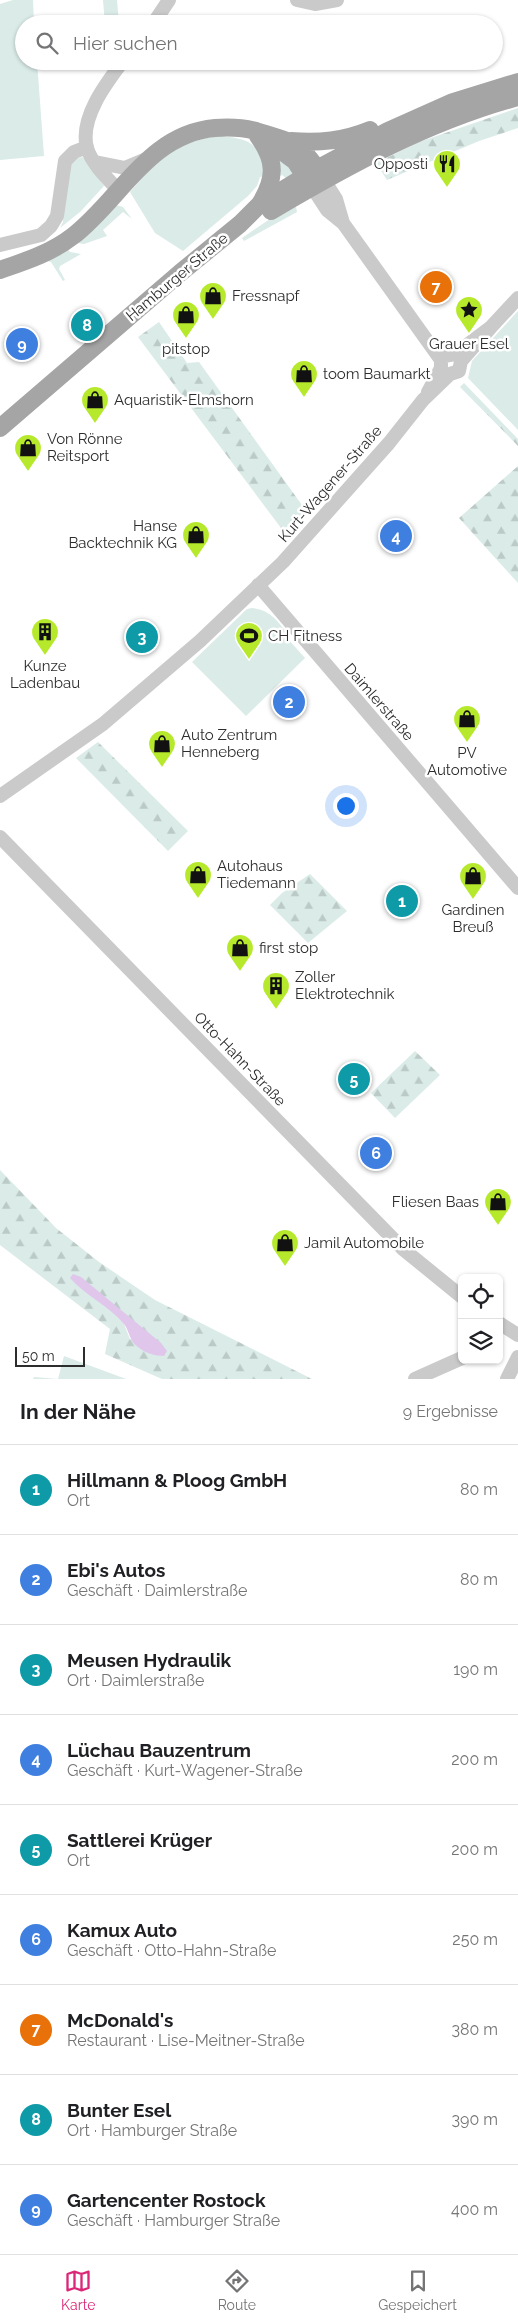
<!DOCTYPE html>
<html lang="de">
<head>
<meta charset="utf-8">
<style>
	:root { --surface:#fff; --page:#f6f6f6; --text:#202124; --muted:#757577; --line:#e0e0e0; --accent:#db2777 }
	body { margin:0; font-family:Raleway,sans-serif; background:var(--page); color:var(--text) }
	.controls { position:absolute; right:15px; bottom:15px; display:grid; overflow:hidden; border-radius:8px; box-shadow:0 1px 4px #0004 }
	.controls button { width:45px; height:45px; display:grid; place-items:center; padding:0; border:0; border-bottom:1px solid var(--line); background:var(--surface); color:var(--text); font:25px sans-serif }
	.scale { position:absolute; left:15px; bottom:12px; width:70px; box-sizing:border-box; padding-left:5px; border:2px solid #2d2d2d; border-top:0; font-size:14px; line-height:18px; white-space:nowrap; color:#2d2d2d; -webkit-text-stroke:4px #fff; paint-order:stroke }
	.you { position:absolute; left:345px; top:805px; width:18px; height:18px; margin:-12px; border:4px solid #fff; border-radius:50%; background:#1a73e8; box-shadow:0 0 0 8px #1a73e833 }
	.badge { display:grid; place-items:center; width:32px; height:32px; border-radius:50%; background:var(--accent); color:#fff; font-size:16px; font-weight:700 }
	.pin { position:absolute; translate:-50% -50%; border:2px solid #fff; box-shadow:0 1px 5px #0006 }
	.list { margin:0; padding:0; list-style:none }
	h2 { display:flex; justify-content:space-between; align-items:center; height:65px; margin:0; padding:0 20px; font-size:21px }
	h2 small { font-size:16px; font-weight:400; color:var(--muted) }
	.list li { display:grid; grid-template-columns:32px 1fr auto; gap:15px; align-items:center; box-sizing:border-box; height:90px; padding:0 20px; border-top:1px solid var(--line) }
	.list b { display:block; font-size:19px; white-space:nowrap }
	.list p { margin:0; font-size:16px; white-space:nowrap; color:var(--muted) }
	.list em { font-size:16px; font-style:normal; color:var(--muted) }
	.icon { flex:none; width:28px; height:28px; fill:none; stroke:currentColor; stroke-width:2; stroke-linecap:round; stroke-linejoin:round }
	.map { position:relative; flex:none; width:518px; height:1379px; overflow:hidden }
	.search { position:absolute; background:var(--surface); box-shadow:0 1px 4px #0004; left:15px; right:15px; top:15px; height:55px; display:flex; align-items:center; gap:12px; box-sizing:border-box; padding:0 18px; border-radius:28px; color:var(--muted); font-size:19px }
	.sheet { height:875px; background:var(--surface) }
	nav { display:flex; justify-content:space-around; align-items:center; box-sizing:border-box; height:70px; border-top:1px solid var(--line); background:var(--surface); font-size:14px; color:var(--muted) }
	nav a { display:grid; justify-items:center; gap:2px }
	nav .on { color:var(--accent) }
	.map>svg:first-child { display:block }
	.green { fill:#daebe8 }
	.forest { fill:url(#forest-firs); fill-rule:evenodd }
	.water { fill:#e1c6ec }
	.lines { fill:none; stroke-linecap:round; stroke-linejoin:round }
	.minor { stroke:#cacaca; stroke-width:14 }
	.major { stroke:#a5a5a5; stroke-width:18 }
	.labels { text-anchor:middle; stroke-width:5; stroke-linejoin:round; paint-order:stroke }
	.poi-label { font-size:15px; fill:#2d2d2d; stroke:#fff; text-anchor:start }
	.street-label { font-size:15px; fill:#2d2d2d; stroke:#fff }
</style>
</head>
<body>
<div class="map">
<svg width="518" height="1379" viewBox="0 0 518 1379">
	<defs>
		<pattern id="forest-firs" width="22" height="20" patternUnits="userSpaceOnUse" patternTransform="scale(1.25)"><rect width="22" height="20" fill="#daebe8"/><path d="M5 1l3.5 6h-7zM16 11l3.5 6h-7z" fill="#bbcac7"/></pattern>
	</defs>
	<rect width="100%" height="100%" fill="#fff"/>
	<path class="green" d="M13,0H33L34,24H24V61H37L44,156L0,160V4Z
		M103,0H117L119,24H105Z
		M222,136C256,140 257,145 268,176L260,177L257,186L248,196L183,251L155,233L130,192C158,160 177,140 222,136Z
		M280,156L295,172L286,178L282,175L275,179Z
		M83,157L104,186L80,212L60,228L63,222L67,167L76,158Z
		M295,202L297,212L244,241L242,238Z
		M116,205L123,207L132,219L123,212L103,230L107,236L84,244L77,243L101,222Z
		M67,248L70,252L81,254L60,266L59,269L65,280L63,281L51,262L47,261Z
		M518,311V430L468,378L472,361Z
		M252,608C270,610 278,621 288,635V639L305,658L246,716L192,662L247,609Z
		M64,1356L126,1379H33L34,1377L58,1379Z"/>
	<path class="forest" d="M518,108V128L479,141L387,180L376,163L419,142Z
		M159,322L187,363L199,362L307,512L287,536L138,337Z
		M464,383L518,439V446L460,387Z
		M518,466V583L459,518Z
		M98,742L188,831L168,851L76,758Z
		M310,874L347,911L308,943L270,905L282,893Z
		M415,1051L440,1075L395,1118L371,1093Z
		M0,1170L56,1228L99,1262L155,1300L312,1379H162L105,1354L110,1329L0,1245ZM78,1287L164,1356L130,1339L124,1324Z"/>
	<path class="water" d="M73,1274L81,1277L161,1343L167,1351L164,1356C155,1356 145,1353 138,1347C129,1341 130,1332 124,1324C109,1306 86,1296 70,1278Z"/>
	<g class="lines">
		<path class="minor" d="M297,0L315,4L337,0
			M153,24L169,0
			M95,162L125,168L144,160
			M324,180L336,199L343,223
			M312,187L327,210L343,223L441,360
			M119,191C108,179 92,164 87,148C79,118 107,82 123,61
			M0,245L41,235L51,226L57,216L65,161L74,152L87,147
			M428,392L441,368V360L444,356L455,354L491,327L518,298
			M258,585L518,888
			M0,796L103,724L200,641L283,562L389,443L423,400L450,374L459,371L461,361L491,327
			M0,837L403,1249L462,1297
			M499,1323L518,1335
			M415,1379L462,1358
			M507,1379L518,1357"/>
		<path class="major" d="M258,136C276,161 276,178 260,204
			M268,141L295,161L311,186
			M291,141C320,143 343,141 370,130
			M271,211C349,165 429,121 518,97
			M0,270C26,261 51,253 73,236C120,200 148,134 215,128C230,127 241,127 256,131C298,144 300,142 324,180
			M0,428L180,273L240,224L260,204L317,169L388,131L453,102L518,82"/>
	</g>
	<defs>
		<symbol id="restaurant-pin" viewBox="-11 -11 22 30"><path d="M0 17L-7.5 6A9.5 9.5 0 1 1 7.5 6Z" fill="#b6e92b" stroke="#fff"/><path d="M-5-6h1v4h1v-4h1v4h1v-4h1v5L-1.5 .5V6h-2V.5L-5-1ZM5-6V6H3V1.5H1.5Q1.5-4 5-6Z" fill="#111"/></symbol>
		<symbol id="shop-pin" viewBox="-11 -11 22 30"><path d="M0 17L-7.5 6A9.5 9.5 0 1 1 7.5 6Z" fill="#b6e92b" stroke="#fff"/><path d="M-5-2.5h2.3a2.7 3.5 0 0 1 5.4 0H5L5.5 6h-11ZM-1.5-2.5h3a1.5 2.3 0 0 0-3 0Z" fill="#111"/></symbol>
		<symbol id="sight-pin" viewBox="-11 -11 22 30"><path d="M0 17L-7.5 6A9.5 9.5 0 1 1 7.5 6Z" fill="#b6e92b" stroke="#fff"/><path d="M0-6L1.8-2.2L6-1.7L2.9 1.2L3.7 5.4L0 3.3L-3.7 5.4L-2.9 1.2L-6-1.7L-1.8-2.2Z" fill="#111"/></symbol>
		<symbol id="building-pin" viewBox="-11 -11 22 30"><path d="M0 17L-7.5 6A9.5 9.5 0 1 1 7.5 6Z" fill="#b6e92b" stroke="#fff"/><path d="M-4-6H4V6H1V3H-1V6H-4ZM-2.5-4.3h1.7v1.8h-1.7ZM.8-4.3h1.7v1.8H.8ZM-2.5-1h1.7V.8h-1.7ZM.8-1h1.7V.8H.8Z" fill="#111"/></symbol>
		<symbol id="stadium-pin" viewBox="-11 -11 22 30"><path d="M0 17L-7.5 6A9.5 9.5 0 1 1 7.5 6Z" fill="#b6e92b" stroke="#fff"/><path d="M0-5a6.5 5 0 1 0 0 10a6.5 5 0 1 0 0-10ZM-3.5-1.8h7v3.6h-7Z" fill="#111"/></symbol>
	</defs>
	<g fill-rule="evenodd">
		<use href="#restaurant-pin" x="431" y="148" width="32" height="43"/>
		<use href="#shop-pin" x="197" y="280" width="32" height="43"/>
		<use href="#sight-pin" x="453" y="294" width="32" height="43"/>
		<use href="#shop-pin" x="170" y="299" width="32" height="43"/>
		<use href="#shop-pin" x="288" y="358" width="32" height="43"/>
		<use href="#shop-pin" x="79" y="384" width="32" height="43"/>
		<use href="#shop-pin" x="12" y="432" width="32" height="43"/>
		<use href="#shop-pin" x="180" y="519" width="32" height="43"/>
		<use href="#building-pin" x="29" y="616" width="32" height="43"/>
		<use href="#stadium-pin" x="233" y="620" width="32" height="43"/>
		<use href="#shop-pin" x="451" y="703" width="32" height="43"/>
		<use href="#shop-pin" x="146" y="728" width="32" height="43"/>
		<use href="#shop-pin" x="182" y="859" width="32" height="43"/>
		<use href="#shop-pin" x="457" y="860" width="32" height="43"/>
		<use href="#shop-pin" x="224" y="932" width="32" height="43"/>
		<use href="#building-pin" x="260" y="970" width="32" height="43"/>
		<use href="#shop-pin" x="482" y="1186" width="32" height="43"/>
		<use href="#shop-pin" x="269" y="1227" width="32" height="43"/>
	</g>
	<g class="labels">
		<g class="poi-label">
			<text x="428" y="169" text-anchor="end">Opposti</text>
			<text x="232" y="301">Fressnapf</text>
			<text x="469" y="349" text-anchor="middle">Grauer Esel</text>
			<text x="186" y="354" text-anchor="middle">pitstop</text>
			<text x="323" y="379">toom Baumarkt</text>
			<text x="114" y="405">Aquaristik-Elmshorn</text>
			<text x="47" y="444">Von Rönne<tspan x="47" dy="17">Reitsport</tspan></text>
			<text x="177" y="531" text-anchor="end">Hanse<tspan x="177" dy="17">Backtechnik KG</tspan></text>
			<text x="268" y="641">CH Fitness</text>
			<text x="45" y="671" text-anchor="middle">Kunze<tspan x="45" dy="17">Ladenbau</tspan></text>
			<text x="181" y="740">Auto Zentrum<tspan x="181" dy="17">Henneberg</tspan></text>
			<text x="467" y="758" text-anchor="middle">PV<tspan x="467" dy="17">Automotive</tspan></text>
			<text x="217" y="871">Autohaus<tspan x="217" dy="17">Tiedemann</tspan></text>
			<text x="473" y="915" text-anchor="middle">Gardinen<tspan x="473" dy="17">Breuß</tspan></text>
			<text x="259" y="953">first stop</text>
			<text x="295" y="982">Zoller<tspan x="295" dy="17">Elektrotechnik</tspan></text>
			<text x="479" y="1207" text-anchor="end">Fliesen Baas</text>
			<text x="304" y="1248">Jamil Automobile</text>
		</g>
		<g class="street-label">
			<text transform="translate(177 277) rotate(-40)" y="5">Hamburger Straße</text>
			<text transform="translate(330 484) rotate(-49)" y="5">Kurt-Wagener-Straße</text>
			<text transform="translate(379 702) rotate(49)" y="5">Daimlerstraße</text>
			<text transform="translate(240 1059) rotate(46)" y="5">Otto-Hahn-Straße</text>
		</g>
	</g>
</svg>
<div class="controls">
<button><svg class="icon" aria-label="locate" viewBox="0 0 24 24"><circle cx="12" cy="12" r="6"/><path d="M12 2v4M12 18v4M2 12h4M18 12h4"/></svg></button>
<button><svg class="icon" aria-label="layers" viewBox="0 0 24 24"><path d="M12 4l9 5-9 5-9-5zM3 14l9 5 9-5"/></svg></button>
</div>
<div class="scale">50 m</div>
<div class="you"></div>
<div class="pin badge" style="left:402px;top:901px;background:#0f9aa8">1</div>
<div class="pin badge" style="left:289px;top:702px;background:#3f7fe0">2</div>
<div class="pin badge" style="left:142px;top:637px;background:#0f9aa8">3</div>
<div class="pin badge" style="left:396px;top:536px;background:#3f7fe0">4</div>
<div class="pin badge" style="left:354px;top:1079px;background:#0f9aa8">5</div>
<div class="pin badge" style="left:376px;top:1153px;background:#3f7fe0">6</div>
<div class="pin badge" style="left:436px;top:287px;background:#e8710a">7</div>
<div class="pin badge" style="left:87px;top:325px;background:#0f9aa8">8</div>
<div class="pin badge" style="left:22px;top:344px;background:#3f7fe0">9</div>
<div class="search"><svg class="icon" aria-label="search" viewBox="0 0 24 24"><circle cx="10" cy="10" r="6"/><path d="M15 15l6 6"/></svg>Hier suchen</div>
</div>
<section class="sheet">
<h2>In der Nähe<small>9 Ergebnisse</small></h2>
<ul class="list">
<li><span class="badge" style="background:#0f9aa8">1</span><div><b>Hillmann &amp; Ploog GmbH</b><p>Ort</p></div><em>80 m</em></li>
<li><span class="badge" style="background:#3f7fe0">2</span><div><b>Ebi's Autos</b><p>Geschäft · Daimlerstraße</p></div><em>80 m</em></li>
<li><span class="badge" style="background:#0f9aa8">3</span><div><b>Meusen Hydraulik</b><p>Ort · Daimlerstraße</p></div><em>190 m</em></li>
<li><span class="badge" style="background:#3f7fe0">4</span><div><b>Lüchau Bauzentrum</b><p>Geschäft · Kurt-Wagener-Straße</p></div><em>200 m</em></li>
<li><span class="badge" style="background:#0f9aa8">5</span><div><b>Sattlerei Krüger</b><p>Ort</p></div><em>200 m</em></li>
<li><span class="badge" style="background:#3f7fe0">6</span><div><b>Kamux Auto</b><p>Geschäft · Otto-Hahn-Straße</p></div><em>250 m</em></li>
<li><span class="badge" style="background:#e8710a">7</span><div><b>McDonald's</b><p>Restaurant · Lise-Meitner-Straße</p></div><em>380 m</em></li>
<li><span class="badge" style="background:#0f9aa8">8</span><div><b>Bunter Esel</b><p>Ort · Hamburger Straße</p></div><em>390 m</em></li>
<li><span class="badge" style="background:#3f7fe0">9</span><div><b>Gartencenter Rostock</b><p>Geschäft · Hamburger Straße</p></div><em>400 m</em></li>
</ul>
</section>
<nav>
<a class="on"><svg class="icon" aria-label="map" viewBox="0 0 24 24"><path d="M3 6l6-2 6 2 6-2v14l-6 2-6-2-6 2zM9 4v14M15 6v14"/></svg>Karte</a>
<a><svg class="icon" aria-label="directions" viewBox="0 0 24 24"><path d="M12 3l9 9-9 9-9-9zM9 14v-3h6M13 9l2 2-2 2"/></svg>Route</a>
<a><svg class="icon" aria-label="saved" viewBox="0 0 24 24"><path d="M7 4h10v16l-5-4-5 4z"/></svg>Gespeichert</a>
</nav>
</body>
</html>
